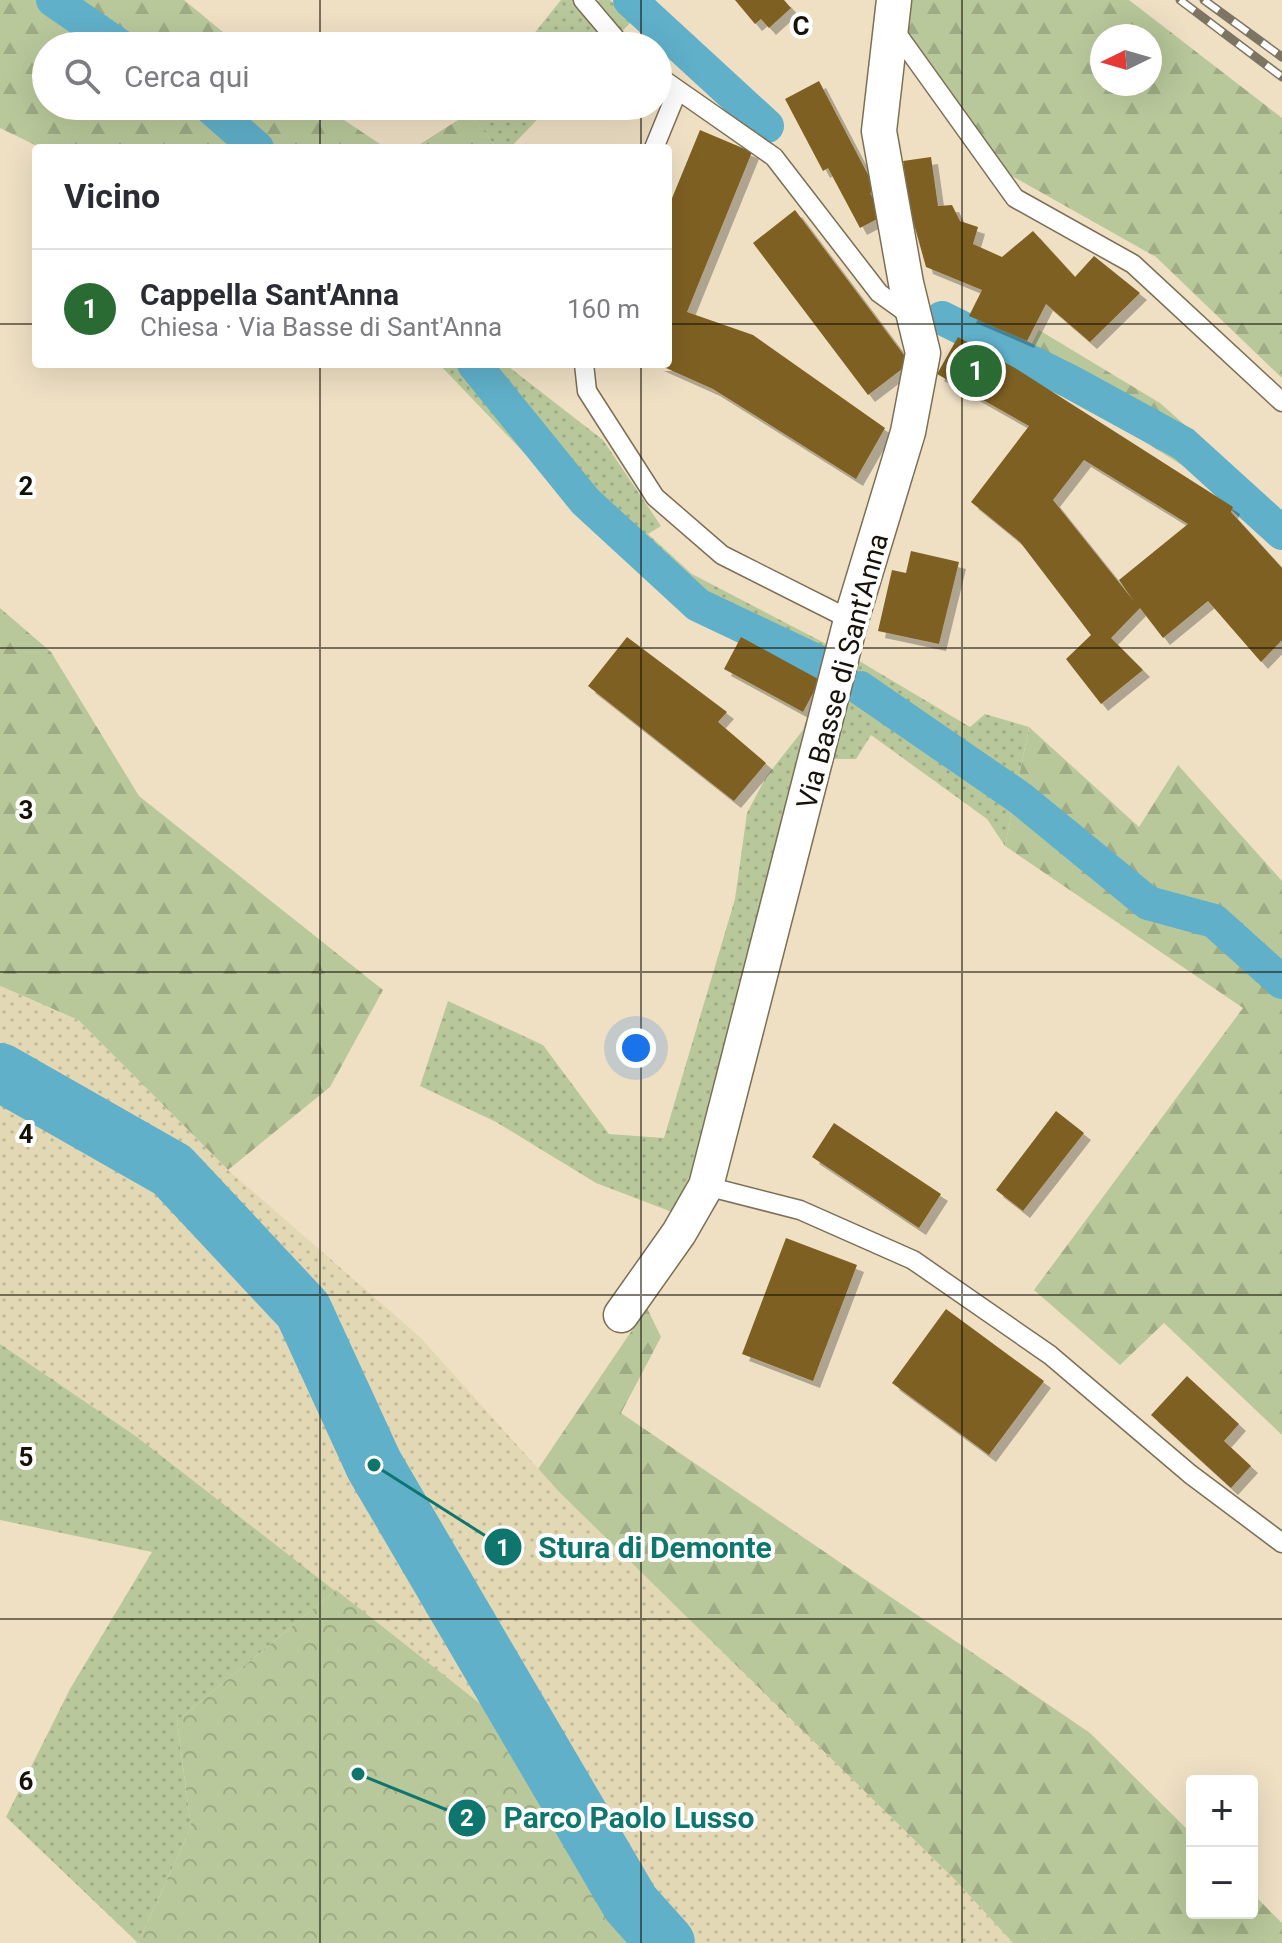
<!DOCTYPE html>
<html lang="it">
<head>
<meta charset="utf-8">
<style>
	:root { --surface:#fff; --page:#f2f2f3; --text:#2b2b33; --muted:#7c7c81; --line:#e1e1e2; --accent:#2a6b34 }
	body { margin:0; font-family:Roboto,sans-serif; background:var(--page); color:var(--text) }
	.controls { position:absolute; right:24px; bottom:24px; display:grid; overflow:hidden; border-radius:8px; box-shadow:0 8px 32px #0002 }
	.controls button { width:72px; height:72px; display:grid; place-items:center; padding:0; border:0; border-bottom:2px solid var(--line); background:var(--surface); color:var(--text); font:40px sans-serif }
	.compass { position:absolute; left:1090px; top:24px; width:72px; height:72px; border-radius:50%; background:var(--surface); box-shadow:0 8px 32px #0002; rotate:265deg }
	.you { position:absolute; left:636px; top:1048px; width:28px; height:28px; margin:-20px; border:6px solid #fff; border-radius:50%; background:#1a73e8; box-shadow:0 0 0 12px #1a73e833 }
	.badge { display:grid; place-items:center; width:52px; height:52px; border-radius:50%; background:var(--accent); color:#fff; font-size:26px; font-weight:700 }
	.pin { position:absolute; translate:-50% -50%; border:4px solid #fff; box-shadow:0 2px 8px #0006 }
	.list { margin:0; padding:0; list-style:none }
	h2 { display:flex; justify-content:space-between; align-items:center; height:104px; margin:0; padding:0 32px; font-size:34px }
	h2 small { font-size:26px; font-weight:400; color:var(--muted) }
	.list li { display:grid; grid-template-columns:52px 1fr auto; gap:24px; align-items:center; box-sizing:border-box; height:120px; padding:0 32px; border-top:2px solid var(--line) }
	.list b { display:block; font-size:30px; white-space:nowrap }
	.list p { margin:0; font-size:26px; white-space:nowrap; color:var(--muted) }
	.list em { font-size:26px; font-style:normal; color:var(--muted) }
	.icon { flex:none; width:44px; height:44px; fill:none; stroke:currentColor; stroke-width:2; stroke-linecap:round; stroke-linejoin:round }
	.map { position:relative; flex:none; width:1282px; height:1943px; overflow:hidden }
	.search { position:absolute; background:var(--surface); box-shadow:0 8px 32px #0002; left:32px; top:32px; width:640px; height:88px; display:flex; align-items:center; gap:20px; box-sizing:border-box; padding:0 28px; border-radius:44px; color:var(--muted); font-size:30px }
	.panel { position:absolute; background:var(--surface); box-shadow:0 8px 32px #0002; left:32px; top:144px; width:640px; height:224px; border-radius:8px }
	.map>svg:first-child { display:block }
	.grass { fill:url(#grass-dots) }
	.forest { fill:url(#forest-firs); fill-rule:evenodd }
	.sand { fill:url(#sand-dots) }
	.park { fill:url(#park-crowns) }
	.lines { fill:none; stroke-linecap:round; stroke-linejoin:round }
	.canal { stroke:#60b0ca; stroke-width:34 }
	.river { stroke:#60b0ca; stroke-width:58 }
	.building { fill:#7e6123; fill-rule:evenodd; filter:url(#shadow) }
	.lane-casing { stroke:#7c6f55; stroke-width:21 }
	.street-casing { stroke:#7c6f55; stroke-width:37 }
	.lane { stroke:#fff; stroke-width:18 }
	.street { stroke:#fff; stroke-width:34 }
	.rail-casing { stroke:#7e7462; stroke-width:9 }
	.rail { stroke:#fff; stroke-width:6; stroke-dasharray:18; stroke-linecap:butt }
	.grid { fill:none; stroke:#171208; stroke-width:2; stroke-opacity:0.55 }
	.labels { text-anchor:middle; stroke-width:8; stroke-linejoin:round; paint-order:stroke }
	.street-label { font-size:28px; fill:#171208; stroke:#fff }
	.grid-label { font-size:26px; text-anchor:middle; font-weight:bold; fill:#171208; stroke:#fff; stroke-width:8; stroke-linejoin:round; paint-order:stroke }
	.leader { fill:none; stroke:#0f766e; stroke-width:3 }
	.callout-dot { fill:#0f766e; stroke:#fff; stroke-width:3 }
	.mark-label { font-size:24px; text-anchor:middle; font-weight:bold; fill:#fff }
	.callout-label { font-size:30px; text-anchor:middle; font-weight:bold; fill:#0f766e; stroke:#fff; stroke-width:8; stroke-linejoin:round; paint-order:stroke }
</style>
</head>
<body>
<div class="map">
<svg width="1282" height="1943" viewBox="0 0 1282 1943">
	<defs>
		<pattern id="grass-dots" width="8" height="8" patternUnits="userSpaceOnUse" patternTransform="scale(2)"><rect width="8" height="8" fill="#b9c89b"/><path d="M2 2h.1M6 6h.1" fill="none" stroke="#9eab84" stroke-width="1.8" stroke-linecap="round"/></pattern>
		<pattern id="forest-firs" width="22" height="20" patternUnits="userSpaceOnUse" patternTransform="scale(2)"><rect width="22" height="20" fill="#b9c89b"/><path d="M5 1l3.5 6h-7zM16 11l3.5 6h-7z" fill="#9eab84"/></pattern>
		<pattern id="sand-dots" width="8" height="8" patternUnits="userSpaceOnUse" patternTransform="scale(2)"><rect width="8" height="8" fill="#e2d9b4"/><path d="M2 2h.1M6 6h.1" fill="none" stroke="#c1b999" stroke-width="1.8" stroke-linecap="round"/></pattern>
		<pattern id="park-crowns" width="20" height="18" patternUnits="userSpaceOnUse" patternTransform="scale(2)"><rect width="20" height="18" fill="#b9c89b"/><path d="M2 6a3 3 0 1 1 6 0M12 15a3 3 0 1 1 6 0" fill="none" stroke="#9eab84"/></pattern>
		<filter id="shadow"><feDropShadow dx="7" dy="7" stdDeviation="0" flood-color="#0004"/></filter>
	</defs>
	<rect width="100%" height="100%" fill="#efe0c4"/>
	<path class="grass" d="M561,0H577L590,16L599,0H610L633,20L608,46H524Z
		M475,106H550L510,148H497L469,113Z
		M439,364H505L603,440L661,526L648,534L692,574L861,662L970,727L985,714L1029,727L1005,846L987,819L871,735L856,759H807L711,1133L672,1212L596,1183L496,1122L420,1086L448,1001L543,1045L609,1134L664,1138L735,899L747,813L766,777L803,730L820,680L685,612L575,506Z
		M0,1331L336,1590L177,1721L191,1827L138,1943L6,1817L70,1689L152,1552L0,1520Z"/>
	<path class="forest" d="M0,0H184L240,46H46V106H323L386,148H41L0,128Z
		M902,0H1129L1282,118V378L1156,257L1003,171L898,29ZM1102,36H1150V84H1102Z
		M469,113L497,148H414Z
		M1039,330L1160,403L1282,511V547L1242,503L1021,364Z
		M0,608L51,652L139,796L383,990L330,1087L228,1170L78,1020L0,986Z
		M1029,727L1139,827L1178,765L1282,881V1435L1164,1323L1120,1365L1034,1290L1243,1008L1005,846Z
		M647,1308L661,1337L621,1413L1090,1733L1192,1834V1913H1252V1893L1282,1923V1943H1013L954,1879L560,1493L538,1469Z"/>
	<path class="sand" d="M0,986L78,1020L228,1170L420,1337L560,1493L954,1879L1013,1943H647L492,1713L137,1437L0,1344Z"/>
	<path class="park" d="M336,1590L492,1713L647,1943H138L191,1827L177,1721Z"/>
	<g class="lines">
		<path class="canal" d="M53,0L120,46
			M630,0L767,126
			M209,106L257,148
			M942,318L1071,382L1184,444L1282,533
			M474,364L585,501L698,605L825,665
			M860,688L1020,798L1148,903L1214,921L1282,982"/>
		<path class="river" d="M0,1072L172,1170L303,1310L374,1465L631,1904L666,1943"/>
	</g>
	<path class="building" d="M735,0H784L791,8L769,28L761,19L755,24Z
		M819,81L876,190L870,193L883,216L860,228L828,168L823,171L785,99Z
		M700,130L752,152L687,312L753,335L885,428L856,479L713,389L657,364H668V208Z
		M931,157L938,206L952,205L960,221L978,227L973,244L1002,257L1033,231L1075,277L1094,256L1140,293L1090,342L1046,304L1027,341L969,316L982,290L926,267L910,210L903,161Z
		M795,210L910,363L868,395L753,243Z
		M958,337L1015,368L1233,507L1231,512L1282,568V640L1261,662L1208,601L1163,638L1140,608L1111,638L1143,670L1101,704L1066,659L1091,635L1020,542L971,502L1029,426L937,374ZM1084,460L1188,524L1119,580L1133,600L1053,500Z
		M911,551L959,562L939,644L878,631L892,570L906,573Z
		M627,637L727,712L718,722L766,763L734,801L588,686Z
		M741,637L820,680L803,712L724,669Z
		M1056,1111L1084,1133L1023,1211L996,1190Z
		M834,1123L941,1194L919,1228L812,1157Z
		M786,1238L857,1265L813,1381L742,1354Z
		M946,1309L1044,1381L989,1455L892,1383Z
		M1187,1376L1239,1424L1224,1441L1251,1466L1231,1488L1151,1415Z"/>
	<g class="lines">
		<defs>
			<path id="lane" d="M583,0L622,46
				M893,28L1015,198L1133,264L1282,402
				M658,76L774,157L879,293L911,316
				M654,148L677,92
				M584,364L587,391L655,497L722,555L851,620
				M706,1186L800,1210L913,1260L1050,1355L1190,1474L1282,1543"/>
			<path id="street" d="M621,1315L679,1233L706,1186L851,620L908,432L923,353L906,283L879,131L894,0"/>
		</defs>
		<use href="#lane" class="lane-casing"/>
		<use href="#street" class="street-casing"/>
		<use href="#lane" class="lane"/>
		<use href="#street" class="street"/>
		<defs>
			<path id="rail" d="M1180,0L1282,77
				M1204,0L1282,57"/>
		</defs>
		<use href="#rail" class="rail-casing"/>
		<use href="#rail" class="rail"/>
	</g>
	<path class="grid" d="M320,0V46M641,0V46M962,0V1943M320,106V148M641,106V148M0,324H36M668,324H1282M320,364V1943M641,364V1943M0,648H1282M0,972H1282M0,1295H1282M0,1619H1282"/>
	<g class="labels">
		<g class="street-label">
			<text transform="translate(842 671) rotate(-75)" y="10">Via Basse di Sant'Anna</text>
		</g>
	</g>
	<g class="grid-label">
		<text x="801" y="35">C</text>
		<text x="26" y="495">2</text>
		<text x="26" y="819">3</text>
		<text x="26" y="1143">4</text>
		<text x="26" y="1466">5</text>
		<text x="26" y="1790">6</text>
	</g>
	<path class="leader" d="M374 1465L503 1547M358 1774L467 1818"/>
	<g class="callout-dot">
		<circle cx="374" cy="1465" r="8"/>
		<circle cx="358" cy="1774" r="8"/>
		<circle cx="503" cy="1547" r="20"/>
		<circle cx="467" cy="1818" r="20"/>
	</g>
	<g class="mark-label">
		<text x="503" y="1556">1</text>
		<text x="467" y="1826">2</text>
	</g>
	<g class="callout-label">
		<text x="655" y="1558">Stura di Demonte</text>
		<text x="629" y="1828">Parco Paolo Lusso</text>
	</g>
</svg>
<div class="controls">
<button>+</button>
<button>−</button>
</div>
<svg class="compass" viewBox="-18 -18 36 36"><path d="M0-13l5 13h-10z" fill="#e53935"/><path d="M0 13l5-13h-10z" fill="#7c7c81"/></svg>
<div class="you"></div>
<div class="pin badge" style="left:976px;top:371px">1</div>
<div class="search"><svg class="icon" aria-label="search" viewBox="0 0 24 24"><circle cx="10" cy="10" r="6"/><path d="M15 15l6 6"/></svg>Cerca qui</div>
<section class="panel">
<h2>Vicino<small></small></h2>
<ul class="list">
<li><span class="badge">1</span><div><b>Cappella Sant'Anna</b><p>Chiesa · Via Basse di Sant'Anna</p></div><em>160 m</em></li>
</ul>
</section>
</div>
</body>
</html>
